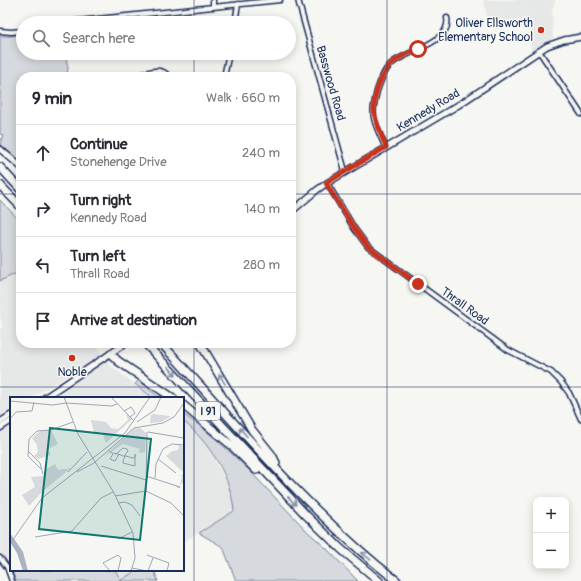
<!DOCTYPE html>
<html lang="en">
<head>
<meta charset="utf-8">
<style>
	:root { --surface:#fff; --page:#f7f7f7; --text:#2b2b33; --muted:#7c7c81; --line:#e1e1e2 }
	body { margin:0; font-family:Pangolin,sans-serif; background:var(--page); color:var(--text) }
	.controls { position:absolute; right:12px; bottom:12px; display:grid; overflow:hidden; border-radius:8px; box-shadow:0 2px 10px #0003 }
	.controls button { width:36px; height:36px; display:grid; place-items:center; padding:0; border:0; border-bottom:1px solid var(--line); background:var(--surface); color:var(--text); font:20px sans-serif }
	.stop { position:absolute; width:12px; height:12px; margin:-9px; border:3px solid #c8321e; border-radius:50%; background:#fff }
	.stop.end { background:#c8321e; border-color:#fff; box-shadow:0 1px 4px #0008 }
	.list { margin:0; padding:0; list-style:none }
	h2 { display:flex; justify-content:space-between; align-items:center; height:52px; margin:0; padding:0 16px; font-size:17px }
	h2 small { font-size:13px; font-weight:400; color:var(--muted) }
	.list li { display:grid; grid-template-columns:26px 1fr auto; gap:12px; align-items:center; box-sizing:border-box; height:56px; padding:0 16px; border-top:1px solid var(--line) }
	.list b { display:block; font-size:15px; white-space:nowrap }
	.list p { margin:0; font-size:13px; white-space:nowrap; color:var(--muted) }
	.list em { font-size:13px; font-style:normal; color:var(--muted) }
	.icon { flex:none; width:22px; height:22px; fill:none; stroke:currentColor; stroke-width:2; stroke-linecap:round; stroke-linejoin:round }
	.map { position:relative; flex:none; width:581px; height:581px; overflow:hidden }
	.search { position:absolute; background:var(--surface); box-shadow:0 2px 10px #0003; left:16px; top:16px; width:280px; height:44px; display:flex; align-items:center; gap:10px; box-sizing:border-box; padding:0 14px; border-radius:22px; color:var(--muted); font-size:15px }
	.panel { position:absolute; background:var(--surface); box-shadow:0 2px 10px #0003; left:16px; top:72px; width:280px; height:276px; border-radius:16px }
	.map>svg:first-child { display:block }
	.built { fill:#e6e7e7 }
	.green { fill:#d6d9dd; stroke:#78849e }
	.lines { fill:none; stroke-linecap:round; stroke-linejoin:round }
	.minor-casing { stroke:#1b2f5e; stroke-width:7 }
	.tertiary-casing { stroke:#1b2f5e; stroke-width:8 }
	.motorway-casing { stroke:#1b2f5e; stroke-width:10 }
	.minor { stroke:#f6f6f2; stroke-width:4 }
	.tertiary { stroke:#f6f6f2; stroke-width:5 }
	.motorway { stroke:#f6f6f2; stroke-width:7 }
	.oneway { stroke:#8892a8 }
	.route { stroke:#c8321e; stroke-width:5 }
	.grid { fill:none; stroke:#1b2f5e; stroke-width:1; stroke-opacity:0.55 }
	.poi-dot { fill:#c8321e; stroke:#f6f6f2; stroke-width:1.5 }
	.labels { text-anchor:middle; stroke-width:3; stroke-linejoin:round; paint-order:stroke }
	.shield { fill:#f6f6f2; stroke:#5d6b8a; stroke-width:1 }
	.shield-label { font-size:11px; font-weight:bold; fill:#1b2f5e }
	.poi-label { font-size:12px; fill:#1b2f5e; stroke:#f6f6f2; text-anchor:end }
	.street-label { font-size:12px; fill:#1b2f5e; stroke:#f6f6f2 }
	.inset-road { fill:none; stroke:#9ea6b7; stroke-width:1 }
	.view { fill:#0f766e; fill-opacity:0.15; stroke:#0f766e; stroke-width:2 }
	.inset-edge { fill:none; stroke:#1b2f5e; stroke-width:2 }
</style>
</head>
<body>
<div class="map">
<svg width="581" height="581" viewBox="0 0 581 581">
	<rect width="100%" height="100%" fill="#f6f6f2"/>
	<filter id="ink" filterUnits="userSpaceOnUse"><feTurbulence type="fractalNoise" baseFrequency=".025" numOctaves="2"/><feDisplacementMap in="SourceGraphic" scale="8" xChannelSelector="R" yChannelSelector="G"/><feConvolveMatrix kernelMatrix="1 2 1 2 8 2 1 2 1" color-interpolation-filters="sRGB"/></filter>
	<g filter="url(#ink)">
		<path class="built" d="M483,0H556L552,9L553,38L531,52L529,20L489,22Z
			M21,271V343H95L107,363L153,398H54L73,386L67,376L31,398H11V410L0,417V329L3,327L0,317V281Z
			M183,421L201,437L210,450L228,485L232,497L234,511L183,542Z
			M11,426V570L0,553V433Z
			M115,570H137L121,580Z"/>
		<path class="green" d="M23,34V53H89L88,58L65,54L68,67L67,77H21V162L0,144L3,135L0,134V36H11Z
			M0,200L21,222V271L0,281Z
			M139,380L157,396L167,398H153L135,384Z
			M183,414L200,426L217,440L247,468L307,531L326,548L358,581H236L223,547L199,533L234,511C231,477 210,443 183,421Z
			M17,570H115L121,580L137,570H154L158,581H16L12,573Z"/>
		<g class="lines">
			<defs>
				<path id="minor" d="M213,0V6
					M298,0L345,171
					M59,23L280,0
					M235,23L238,4
					M0,31L11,32L23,31
					M539,51L581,114
					M136,77C146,72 162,66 169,77
					M224,77L229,53
					M385,147C382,138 376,128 374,118C372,109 375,100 377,91C380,82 384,70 391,64C407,50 452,43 447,18
					M327,183L354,228L368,247L508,350L551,372L561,382L569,393L581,419
					M0,558L7,567L12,581"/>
				<path id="tertiary" d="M0,149L21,167
					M291,212L317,190L327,183L460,104L547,46L564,40L581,37
					M44,398L126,343
					M0,422L11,415
					M0,428L11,421"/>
				<path id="motorway" d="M0,167L21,190
					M0,185L21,207
					M145,343L306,515L341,549L379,581
					M161,343C237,424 308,512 397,581
					M200,343L252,430L272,455L276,463
					M111,354L118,361L173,398
					M183,405L231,445L256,470"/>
			</defs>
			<use href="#minor" class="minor-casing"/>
			<use href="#tertiary" class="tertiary-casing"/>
			<use href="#motorway" class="motorway-casing"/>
			<use href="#minor" class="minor"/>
			<use href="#tertiary" class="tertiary"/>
			<use href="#motorway" class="motorway"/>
		</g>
		<defs><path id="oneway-shaft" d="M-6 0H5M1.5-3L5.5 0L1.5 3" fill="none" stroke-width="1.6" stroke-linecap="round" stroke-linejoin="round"/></defs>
		<g class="oneway">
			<use href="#oneway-shaft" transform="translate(172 371) rotate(47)"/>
			<use href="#oneway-shaft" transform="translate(222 379) rotate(-120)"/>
			<use href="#oneway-shaft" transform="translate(243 432) rotate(-133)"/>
			<use href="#oneway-shaft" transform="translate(292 501) rotate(47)"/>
			<use href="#oneway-shaft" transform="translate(366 556) rotate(-140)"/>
		</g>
	</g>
	<g class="lines" filter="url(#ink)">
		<path class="route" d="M418,284L368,247L354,228L326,183L386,147C376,122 368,110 380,82C383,76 386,69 391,64C399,57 409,53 418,49"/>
	</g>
	<path class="grid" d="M194,0V23M387,0V581M194,53V77M0,194H21M291,194H581M194,343V581M0,387H581"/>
	<g class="poi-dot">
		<circle cx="541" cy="30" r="4"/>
		<circle cx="72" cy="358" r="4"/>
	</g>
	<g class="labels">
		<rect class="shield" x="196" y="402" width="24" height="18" rx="3"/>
		<g class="shield-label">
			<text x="208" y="415">I 91</text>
		</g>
		<g class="poi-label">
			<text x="533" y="27">Oliver Ellsworth<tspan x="533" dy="14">Elementary School</tspan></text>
			<text x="72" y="376" text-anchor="middle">Noble</text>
		</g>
		<g class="street-label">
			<text transform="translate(331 83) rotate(74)" y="4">Basswood Road</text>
			<text transform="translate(428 110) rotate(-31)" y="4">Kennedy Road</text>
			<text transform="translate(465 306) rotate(36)" y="4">Thrall Road</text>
		</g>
	</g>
	<g transform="translate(10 397)">
		<rect width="174" height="174" fill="#f6f6f2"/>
		<path d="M116,16L122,22L96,46L92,35L84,36L81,23L96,25L101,31L108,32L118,23ZM143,17L159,19L160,20L151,25L140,26L141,18ZM130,31L136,36L135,55L129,56L130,52L113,47L94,60L123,32ZM41,33L48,47L38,52L41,58L28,62L24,59L28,55L27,48L22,41L30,34ZM169,48L174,49V85L170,88L172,79L168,78H172L173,75L156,59L162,54L168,53ZM45,67L48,73L61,71L33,94L19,109L12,98L25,90L21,80L33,79L36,72Z" fill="#d6d9dd"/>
		<path d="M0,136L13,155L18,174H13L7,156L0,145Z" fill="#abb2c0"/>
		<path class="inset-road" d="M54,0L68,37L103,94L123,136L125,161L121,174M101,0L123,23M0,4L43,8L56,6L102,9L107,7M114,14L121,10L125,16L120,20M0,22L6,15L22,14L24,5M127,25L145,13L151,0M138,35L174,41M18,54L30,66L33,77M99,54L102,56L108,57L111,58L113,59H116L122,61H124L125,60V57V69L113,66V64L115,59V58L118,54L117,52L113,51L106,57M103,57L100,62L105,64L109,57M148,62L166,76M84,66L124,31L153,26L164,20L174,6M91,69L136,83M31,72L18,59L19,42L27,34L41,33L63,25M58,75L77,55M67,75L84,66M136,79L170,90H167M145,81L146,67L153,52L162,47L174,48M136,94L137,35M105,99L136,94L161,106L174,119M108,106L115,105L122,108L130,119M25,140L62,134L91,101L103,95M108,142L122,135M0,147L32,101L115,36L140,0M137,158L159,166L157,174M122,171L137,174M100,174L93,166L108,158L111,161L108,174M138,174L143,161"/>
		<path class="view" d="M40,31L141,42L130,143L29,132Z"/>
		<rect width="174" height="174" class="inset-edge"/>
	</g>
</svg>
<div class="controls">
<button>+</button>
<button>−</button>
</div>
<div class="stop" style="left:418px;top:49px"></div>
<div class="stop end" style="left:418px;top:284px"></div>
<div class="search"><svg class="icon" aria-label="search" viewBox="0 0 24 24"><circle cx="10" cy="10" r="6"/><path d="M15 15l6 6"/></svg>Search here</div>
<section class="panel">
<h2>9 min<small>Walk · 660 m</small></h2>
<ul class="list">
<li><svg class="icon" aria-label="ahead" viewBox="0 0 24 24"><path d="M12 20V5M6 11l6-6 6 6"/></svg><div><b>Continue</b><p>Stonehenge Drive</p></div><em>240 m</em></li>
<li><svg class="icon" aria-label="right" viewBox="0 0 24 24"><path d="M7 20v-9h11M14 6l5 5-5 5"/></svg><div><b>Turn right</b><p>Kennedy Road</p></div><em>140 m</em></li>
<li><svg class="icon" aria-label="left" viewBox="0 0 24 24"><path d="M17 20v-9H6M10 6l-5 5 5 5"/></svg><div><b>Turn left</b><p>Thrall Road</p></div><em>280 m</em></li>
<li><svg class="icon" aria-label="arrive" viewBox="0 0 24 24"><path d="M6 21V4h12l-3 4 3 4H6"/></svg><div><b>Arrive at destination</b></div></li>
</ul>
</section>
</div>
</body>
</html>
